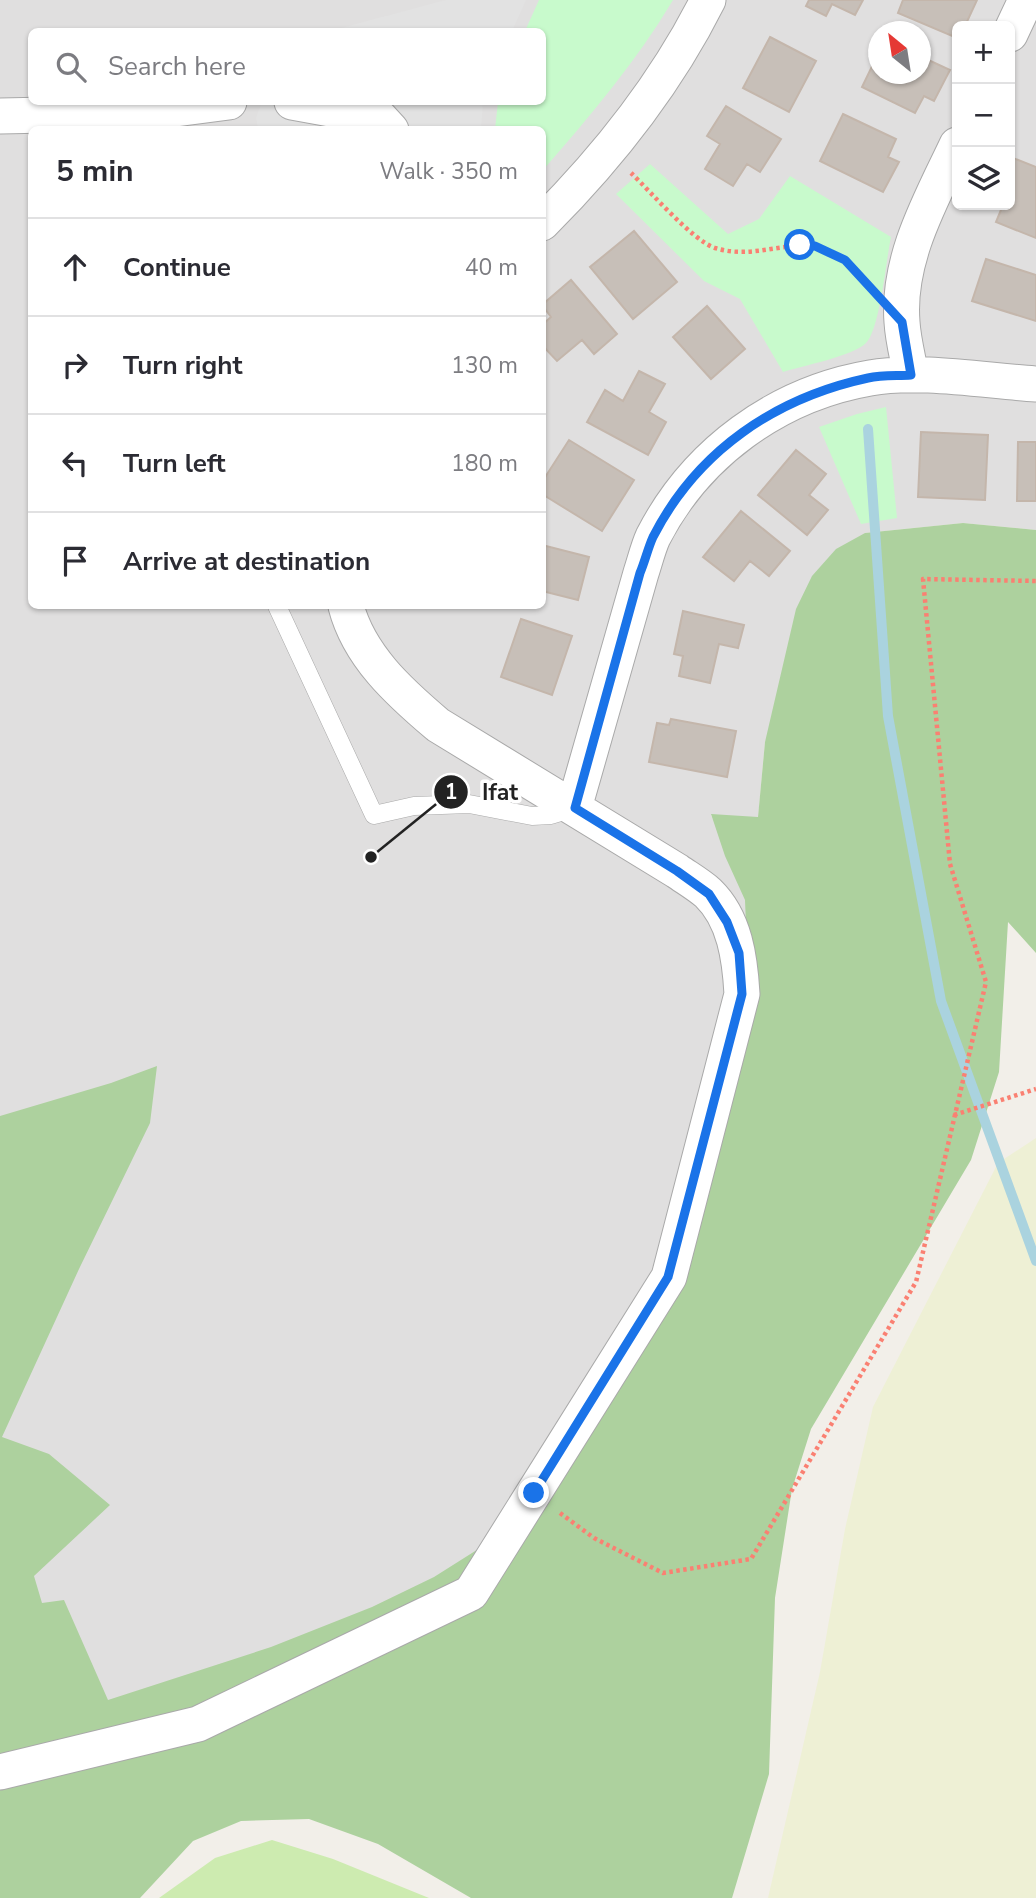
<!DOCTYPE html>
<html lang="en">
<head>
<meta charset="utf-8">
<style>
	:root { --surface:#fff; --page:#f2f2f3; --text:#2b2b33; --muted:#7c7c81; --line:#e1e1e2 }
	body { margin:0; font-family:"Nunito Sans",sans-serif; background:var(--page); color:var(--text) }
	.controls { position:absolute; right:21px; top:21px; display:grid; overflow:hidden; border-radius:10px; box-shadow:0 2px 5px #0004 }
	.controls button { width:63px; height:63px; display:grid; place-items:center; padding:0; border:0; border-bottom:2px solid var(--line); background:var(--surface); color:var(--text); font:35px sans-serif }
	.compass { position:absolute; left:868px; top:21px; width:63px; height:63px; border-radius:50%; background:var(--surface); box-shadow:0 2px 5px #0004; rotate:330deg }
	.stop { position:absolute; width:21px; height:21px; margin:-16px; border:5px solid #1a73e8; border-radius:50%; background:#fff }
	.stop.end { background:#1a73e8; border-color:#fff; box-shadow:0 2px 7px #0008 }
	.list { margin:0; padding:0; list-style:none }
	h2 { display:flex; justify-content:space-between; align-items:center; height:91px; margin:0; padding:0 28px; font-size:30px }
	h2 small { font-size:23px; font-weight:400; color:var(--muted) }
	.list li { display:grid; grid-template-columns:46px 1fr auto; gap:21px; align-items:center; box-sizing:border-box; height:98px; padding:0 28px; border-top:2px solid var(--line) }
	.list b { display:block; font-size:26px; white-space:nowrap }
	.list em { font-size:23px; font-style:normal; color:var(--muted) }
	.icon { flex:none; width:38px; height:38px; fill:none; stroke:currentColor; stroke-width:2; stroke-linecap:round; stroke-linejoin:round }
	.map { position:relative; flex:none; width:1036px; height:1898px; overflow:hidden }
	.search { position:absolute; background:var(--surface); box-shadow:0 2px 5px #0004; left:28px; top:28px; width:518px; height:77px; display:flex; align-items:center; gap:18px; box-sizing:border-box; padding:0 24px; border-radius:10px; color:var(--muted); font-size:26px }
	.panel { position:absolute; background:var(--surface); box-shadow:0 2px 5px #0004; left:28px; top:126px; width:518px; height:483px; border-radius:10px }
	.map>svg:first-child { display:block }
	.residential { fill:#e0dfdf; fill-rule:evenodd }
	.farmland { fill:#eef0d5 }
	.grass { fill:#cdebb0 }
	.forest { fill:#add19e }
	.park { fill:#c8facc }
	.parking { fill:#e2e2e2 }
	.lines { fill:none; stroke-linecap:round; stroke-linejoin:round }
	.stream { stroke:#aad3df; stroke-width:10 }
	.building { fill:#c7bfb8; stroke:#c4b6ab; stroke-width:2 }
	.service-casing { stroke:#a9a9a9; stroke-width:19 }
	.minor-casing { stroke:#a9a9a9; stroke-width:37 }
	.path { stroke:#fa8072; stroke-width:4.5; stroke-dasharray:3.5 3.5; stroke-linecap:butt }
	.service { stroke:#fff; stroke-width:18 }
	.minor { stroke:#fff; stroke-width:35 }
	.route { stroke:#1a73e8; stroke-width:9 }
	.leader { fill:none; stroke:#222; stroke-width:2.5 }
	.callout-dot { fill:#222; stroke:#fff; stroke-width:2.5 }
	.mark-label { font-size:21px; text-anchor:middle; font-weight:bold; fill:#fff }
	.callout-label { font-size:23px; text-anchor:middle; font-weight:bold; fill:#222; stroke:#fff; stroke-width:7; stroke-linejoin:round; paint-order:stroke }
</style>
</head>
<body>
<div class="map">
<svg width="1036" height="1898" viewBox="0 0 1036 1898">
	<rect width="100%" height="100%" fill="#f2efe9"/>
	<path class="residential" d="M0,0H1036V530L963,523L865,533L765,742L758,818L711,815L782,962L562,1528L0,1790ZM957,26H1010V205H957ZM32,32H542V102H32ZM878,32H920V74H878ZM32,130H542V606H32Z"/>
	<path class="farmland" d="M1036,1138V1898H768L820,1672L845,1529L873,1407L998,1163Z"/>
	<path class="grass" d="M272,1840L333,1859L429,1898H159L215,1858Z"/>
	<path class="forest" d="M963,523L1036,530V953L1008,922L999,1072L971,1160L811,1429L792,1489L775,1598L769,1774L732,1898H471L378,1844L309,1819L241,1821L193,1841L140,1898H0V1116L111,1083L157,1066L150,1123L79,1269L2,1437L49,1454L110,1505L34,1576L42,1603L64,1600L108,1700L271,1647L372,1607L434,1577L491,1541L654,1276L747,949L745,900L725,856L711,814L758,817L765,742L796,609L812,576L836,549L865,533Z"/>
	<path class="park" d="M539,0H673C636,62 590,116 543,170L542,130L495,129L498,102H542V32L525,31Z
		M650,164L728,234L759,219L790,176L891,237C886,260 880,329 866,343C853,356 802,366 783,372L740,299L704,281L616,194Z
		M886,407L897,518L861,524L819,427L857,414Z"/>
	<path class="parking" d="M446,0H526L512,31H330Z
		M262,102H483L481,129H258L256,118Z"/>
	<g class="lines">
		<path class="stream" d="M868,429L888,716L941,1001L1036,1261"/>
	</g>
	<path class="building" d="M809,0H863L855,15L832,4L826,16L806,6Z
		M903,0H977L965,26H957V38L898,13Z
		M770,37L816,61L789,112L743,88Z
		M878,54V74H920V56L950,70L934,101L924,96L915,113L862,87Z
		M726,106L781,139L760,172L747,164L733,186L705,169L720,144L707,136Z
		M843,114L896,139L888,157L899,162L883,192L820,161Z
		M1013,158L1036,167V238L996,222L1003,205H1010V166Z
		M634,231L677,282L633,319L590,267Z
		M986,259L1036,275V321L972,301Z
		M571,280L617,334L594,354L582,340L557,361L542,345V325L551,317L542,305Z
		M707,306L745,349L711,379L673,337Z
		M639,371L665,384L649,412L666,422L648,455L587,422L605,390L623,401Z
		M921,432L988,435L985,500L918,497Z
		M569,440L634,480L602,531L542,494V482Z
		M1018,442H1036V501H1017Z
		M796,450L826,474L809,495L828,510L807,535L758,495Z
		M741,511L790,551L769,576L750,561L734,581L703,557Z
		M542,545L589,557L578,600L542,591Z
		M683,611L744,625L738,648L719,644L710,683L679,676L683,656L674,654Z
		M521,619L572,636L552,695L501,677Z
		M671,719L736,731L727,777L649,762L657,723L669,725Z"/>
	<g class="lines">
		<defs>
			<path id="service" d="M277,606L374,815L414,806L469,804L532,816L551,815L574,808"/>
			<path id="minor" d="M1010,34L1026,0
				M292,102L380,118L391,130
				M0,116L145,113L229,102
				M542,223C607,158 667,82 708,0
				M911,375C908,358 903,340 902,322C897,259 931,200 957,145
				M574,808L641,573C645,561 648,548 653,537C696,453 777,394 870,378C917,369 987,381 1036,384
				M0,1772L198,1724L471,1593L669,1277L742,994C740,959 735,919 708,893C699,885 687,878 677,871L438,725C399,692 359,656 346,606"/>
		</defs>
		<use href="#service" class="service-casing"/>
		<use href="#minor" class="minor-casing"/>
		<path class="path" d="M631,173C651,192 692,240 715,248C763,263 802,227 845,261C855,268 863,279 871,288
			M954,1115L1036,1089
			M560,1513L594,1538L663,1573L751,1559L916,1282L986,982L950,864L923,579L1036,581"/>
		<use href="#service" class="service"/>
		<use href="#minor" class="minor"/>
	</g>
	<g class="lines">
		<path class="route" d="M534,1493L668,1277L742,994L739,953L727,922L709,894L677,871L575,808L640,573C645,561 648,548 653,537C697,451 775,398 868,378C882,375 897,376 911,375L902,322L845,260L815,246L800,245"/>
	</g>
	<path class="leader" d="M371 857L451 792"/>
	<g class="callout-dot">
		<circle cx="371" cy="857" r="7"/>
		<circle cx="451" cy="792" r="18"/>
	</g>
	<g class="mark-label">
		<text x="451" y="799">1</text>
	</g>
	<g class="callout-label">
		<text x="500" y="800">Ifat</text>
	</g>
</svg>
<div class="controls">
<button>+</button>
<button>−</button>
<button><svg class="icon" aria-label="layers" viewBox="0 0 24 24"><path d="M12 4l9 5-9 5-9-5zM3 14l9 5 9-5"/></svg></button>
</div>
<svg class="compass" viewBox="-18 -18 36 36"><path d="M0-13l5 13h-10z" fill="#e53935"/><path d="M0 13l5-13h-10z" fill="#7c7c81"/></svg>
<div class="stop" style="left:800px;top:245px"></div>
<div class="stop end" style="left:534px;top:1493px"></div>
<div class="search"><svg class="icon" aria-label="search" viewBox="0 0 24 24"><circle cx="10" cy="10" r="6"/><path d="M15 15l6 6"/></svg>Search here</div>
<section class="panel">
<h2>5 min<small>Walk · 350 m</small></h2>
<ul class="list">
<li><svg class="icon" aria-label="ahead" viewBox="0 0 24 24"><path d="M12 20V5M6 11l6-6 6 6"/></svg><div><b>Continue</b></div><em>40 m</em></li>
<li><svg class="icon" aria-label="right" viewBox="0 0 24 24"><path d="M7 20v-9h11M14 6l5 5-5 5"/></svg><div><b>Turn right</b></div><em>130 m</em></li>
<li><svg class="icon" aria-label="left" viewBox="0 0 24 24"><path d="M17 20v-9H6M10 6l-5 5 5 5"/></svg><div><b>Turn left</b></div><em>180 m</em></li>
<li><svg class="icon" aria-label="arrive" viewBox="0 0 24 24"><path d="M6 21V4h12l-3 4 3 4H6"/></svg><div><b>Arrive at destination</b></div></li>
</ul>
</section>
</div>
</body>
</html>
